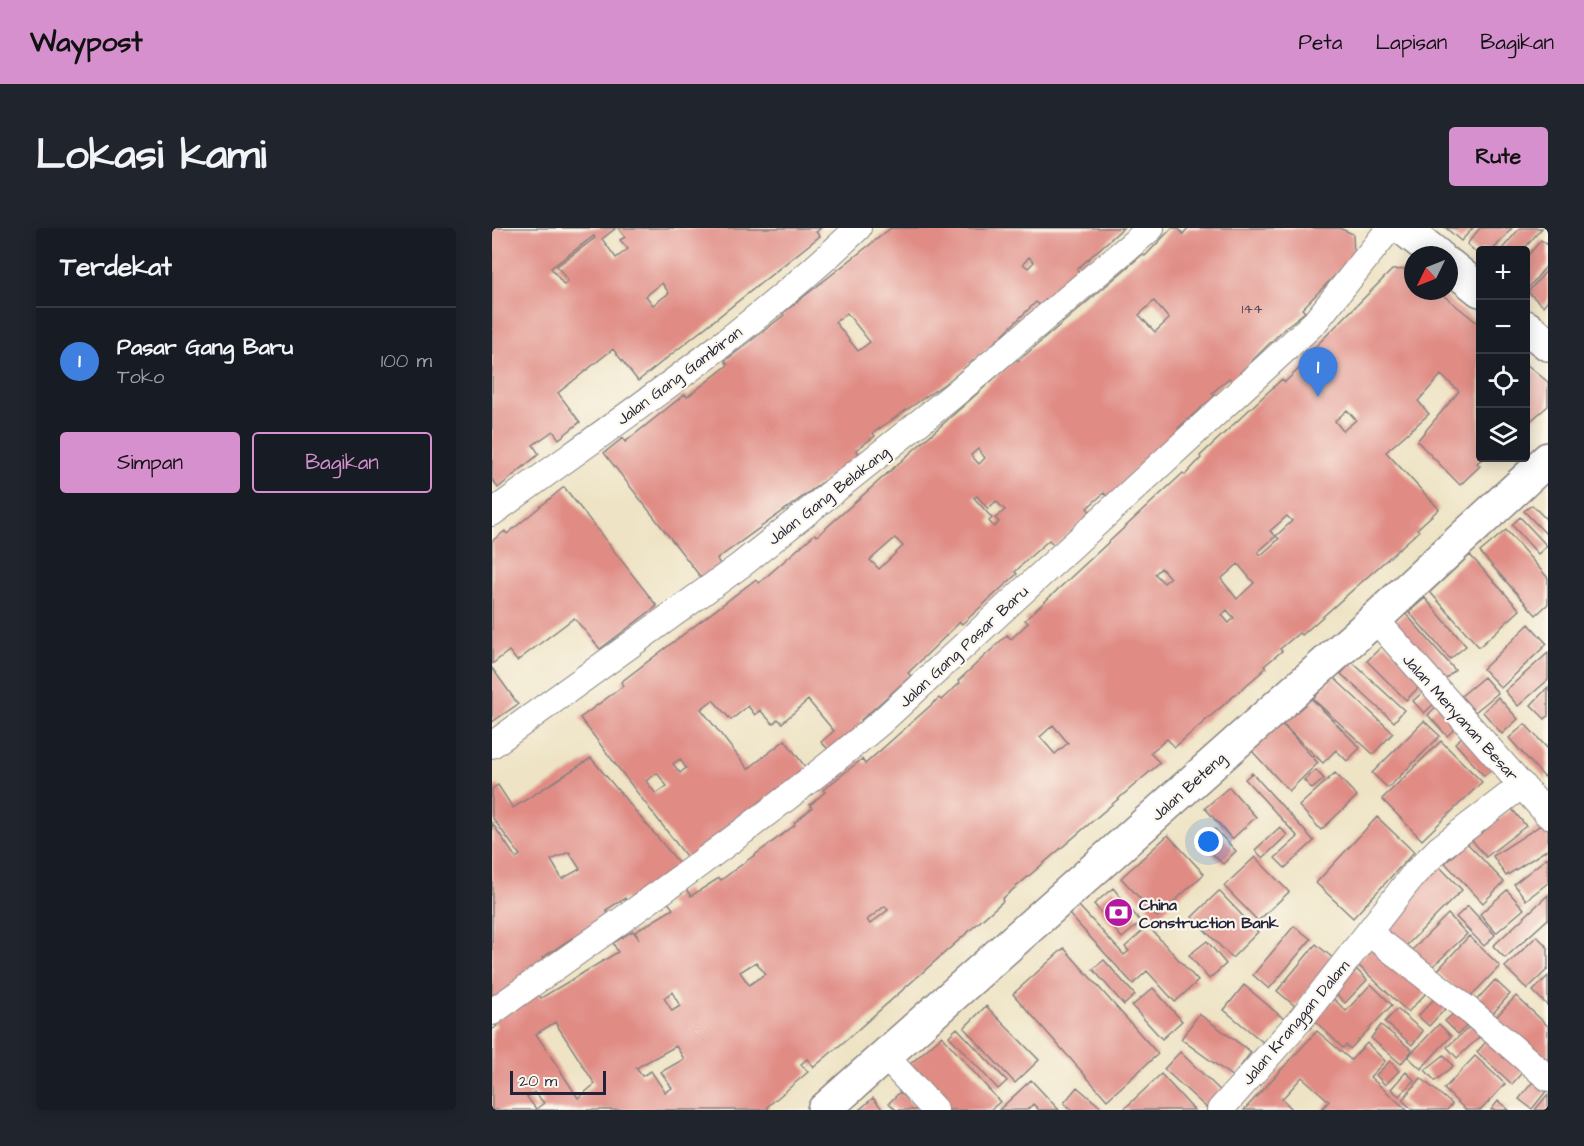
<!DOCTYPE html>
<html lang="id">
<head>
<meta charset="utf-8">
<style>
	:root { --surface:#171b24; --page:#20242c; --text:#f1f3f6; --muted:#9ea1a6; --line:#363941; --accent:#d690ce }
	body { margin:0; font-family:"Architects Daughter",sans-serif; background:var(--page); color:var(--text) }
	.controls { position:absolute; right:18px; top:18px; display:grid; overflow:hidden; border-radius:6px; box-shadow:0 3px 15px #0003 }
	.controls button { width:54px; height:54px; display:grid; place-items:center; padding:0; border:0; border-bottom:2px solid var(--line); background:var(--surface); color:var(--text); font:30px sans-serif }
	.compass { position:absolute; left:912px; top:18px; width:54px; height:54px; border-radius:50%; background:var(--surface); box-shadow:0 3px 15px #0003; rotate:227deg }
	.scale { position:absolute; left:18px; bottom:15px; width:96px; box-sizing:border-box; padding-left:6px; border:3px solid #22223b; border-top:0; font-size:16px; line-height:21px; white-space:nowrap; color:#22223b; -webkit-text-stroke:4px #fbf7ec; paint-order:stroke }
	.you { position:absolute; left:717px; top:614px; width:21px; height:21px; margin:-15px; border:4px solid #fff; border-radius:50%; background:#1a73e8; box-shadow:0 0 0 9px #1a73e833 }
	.badge { display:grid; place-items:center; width:39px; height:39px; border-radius:50%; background:var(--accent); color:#fff; font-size:20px; font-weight:700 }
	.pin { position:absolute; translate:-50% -50px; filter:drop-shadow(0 2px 3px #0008) }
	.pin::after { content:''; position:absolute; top:32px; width:21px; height:18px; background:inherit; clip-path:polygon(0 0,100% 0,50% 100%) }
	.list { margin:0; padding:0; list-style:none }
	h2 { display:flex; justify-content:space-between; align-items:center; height:78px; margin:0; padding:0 24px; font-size:26px }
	h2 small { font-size:20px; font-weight:400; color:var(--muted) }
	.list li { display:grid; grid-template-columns:39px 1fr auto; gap:18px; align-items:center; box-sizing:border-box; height:108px; padding:0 24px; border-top:2px solid var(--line) }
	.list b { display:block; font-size:22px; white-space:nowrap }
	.list p { margin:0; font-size:20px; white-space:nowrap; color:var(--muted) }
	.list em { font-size:20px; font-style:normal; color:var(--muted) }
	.actions { display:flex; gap:12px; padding:18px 24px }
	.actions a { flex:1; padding:14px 0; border:2px solid var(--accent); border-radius:6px; text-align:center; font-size:21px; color:var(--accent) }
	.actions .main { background:var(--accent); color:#111 }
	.icon { flex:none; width:33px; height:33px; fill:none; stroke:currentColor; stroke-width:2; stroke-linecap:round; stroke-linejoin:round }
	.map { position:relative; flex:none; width:1056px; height:882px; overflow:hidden; border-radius:6px }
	header { display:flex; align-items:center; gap:36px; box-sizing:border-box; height:84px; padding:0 30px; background:var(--accent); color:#111 }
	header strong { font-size:28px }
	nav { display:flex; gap:33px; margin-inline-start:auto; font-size:21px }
	.intro { display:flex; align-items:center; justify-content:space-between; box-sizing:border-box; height:144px; padding:0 36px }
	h1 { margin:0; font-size:42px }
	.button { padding:15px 27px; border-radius:6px; background:var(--accent); color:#111; font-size:21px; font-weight:700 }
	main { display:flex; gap:36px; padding:0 36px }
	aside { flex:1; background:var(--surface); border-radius:6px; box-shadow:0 3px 15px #0003 }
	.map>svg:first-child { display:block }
	.building { fill:#e08c85; fill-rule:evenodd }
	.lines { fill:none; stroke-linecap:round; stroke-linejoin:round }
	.street-casing { stroke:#888280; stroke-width:28 }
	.secondary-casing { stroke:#888280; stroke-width:36 }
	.street { stroke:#fff; stroke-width:26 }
	.secondary { stroke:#fff; stroke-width:33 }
	.labels { text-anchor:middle; stroke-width:4.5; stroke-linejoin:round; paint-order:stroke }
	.number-label { font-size:14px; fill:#523c4e }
	.street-label { font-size:16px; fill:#22223b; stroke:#fbf7ec }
	.poi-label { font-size:16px; font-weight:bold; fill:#22223b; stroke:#fbf7ec; text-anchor:start }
</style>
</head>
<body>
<header>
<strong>Waypost</strong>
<nav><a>Peta</a><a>Lapisan</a><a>Bagikan</a></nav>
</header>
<div class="intro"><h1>Lokasi kami</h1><a class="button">Rute</a></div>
<main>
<aside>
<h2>Terdekat<small></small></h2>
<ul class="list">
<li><span class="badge" style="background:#3f7fe0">1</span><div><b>Pasar Gang Baru</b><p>Toko</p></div><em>100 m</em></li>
</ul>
<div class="actions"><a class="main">Simpan</a><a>Bagikan</a></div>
</aside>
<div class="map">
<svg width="1056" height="882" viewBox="0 0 1056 882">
	<rect width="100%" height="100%" fill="#fbf7ec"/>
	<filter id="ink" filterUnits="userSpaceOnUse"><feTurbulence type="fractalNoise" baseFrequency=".0167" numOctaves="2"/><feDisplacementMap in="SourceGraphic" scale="12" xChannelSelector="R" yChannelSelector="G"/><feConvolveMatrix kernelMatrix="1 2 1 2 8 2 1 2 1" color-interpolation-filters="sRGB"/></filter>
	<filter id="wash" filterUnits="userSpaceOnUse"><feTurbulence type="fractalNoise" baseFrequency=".008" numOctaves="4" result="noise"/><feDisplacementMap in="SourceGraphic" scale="24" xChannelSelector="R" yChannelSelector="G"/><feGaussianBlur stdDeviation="1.35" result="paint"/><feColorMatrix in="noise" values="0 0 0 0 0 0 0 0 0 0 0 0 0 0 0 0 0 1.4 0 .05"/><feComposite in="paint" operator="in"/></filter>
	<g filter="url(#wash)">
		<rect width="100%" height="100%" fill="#eee3c4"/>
		<g id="blocks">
			<path class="building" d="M0,0H124L110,11L124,30L136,21L128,12L133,9L126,0H329L324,4L328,8L146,153L121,121L66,165L88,194L67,211L61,203L41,217L47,226L6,260L0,251ZM102,8L103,10L65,38L76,53L72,57L59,40ZM170,55L177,65L161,77L154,68Z
				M399,0H631L585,41L588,47L550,79L544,74L498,119L458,152L381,205L383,208L364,222L368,227L225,331L229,338L211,352L112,225L131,210L133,214L193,166L195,169L236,137L233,133L292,87L291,85ZM537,29L542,34L536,40L531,36ZM355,85L378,114L366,123L343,94Z
				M680,0H686L691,6L696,0H847L861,6L862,28L810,81L813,84L794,99L740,153L737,150L720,165L723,168L686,200L691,205L652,234L634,251L619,273L612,265L595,280L599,285L563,318L557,312L539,328L523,344L525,346L470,396L468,394L416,445L419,448L369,492L372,497L339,524L329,514L342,503L316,472L290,495L286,491L281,496L268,482L263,487L256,478L239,492L221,472L209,481L256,541L293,512L317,544L197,632L88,490L131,458L129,454L263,352L267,355L323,306L325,308L524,131L526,133L651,26L653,28ZM662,73L677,91L663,104L647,87ZM486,221L493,230L487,236L479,227ZM485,268L496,281L504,273L513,282L503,290L507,294L502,299L497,293L500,290L482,270ZM403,310L411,318L387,341L378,332ZM188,531L194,540L188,545L181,536ZM165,545L175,558L164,566L154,553Z
				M954,0H981L969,13Z
				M988,0H1020L1001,22H988V28L975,16Z
				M1028,0H1050L1031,22H1009Z
				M1049,12L1056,17V36L1034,63V30Z
				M919,41L921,43V63H946L988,97V230H991L985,235L988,238L968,257L925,213L967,163L949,147L926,173L937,186L894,224L947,281L925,301L927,303L810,407L807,405L788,421L790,423L772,438L774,440L683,519L675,511L658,525L668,535L510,671L511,673L353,813L322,839L315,831L309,836L316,844L276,878V882H0V802L5,798L1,793L44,763L49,770L126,724L121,715L141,703L147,711L143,704L181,681L175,673L194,661L199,668L227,650L229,652L303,597L302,595L320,580L318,577L333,564L331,562L370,531L373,536L447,470L449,472L468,455L466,453L515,407L519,411L536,395L533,392L691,245L693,247L709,230L708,228L790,151L793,154L812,136L809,133L900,42ZM855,182L864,192L851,203L843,193ZM795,288L800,293L784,308L778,303ZM784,308L787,311L769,327L766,324ZM746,336L762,355L745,371L729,351ZM669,340L678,350L672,355L663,346ZM735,382L742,390L737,395L730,387ZM561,497L576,515L563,526L548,509ZM393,678L396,682L378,696L375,692ZM264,734L273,746L257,757L248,744ZM180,764L188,778L180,783L172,770ZM63,794L103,856L86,870L44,806ZM184,818L192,831L169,844L180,860L173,864L159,843L150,848L144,840ZM42,864L52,875L44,881L35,869Z
				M1056,41V72L1051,78L1036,64Z
				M1034,136L1056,154V178L1035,196Z
				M72,259L165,378L108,421L82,390L25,433L17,423L0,436V313L13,303L15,306Z
				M1040,277L1056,293V308L1032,283Z
				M1028,289L1055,318L1046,326L1020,297Z
				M1014,302L1056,350V376L1044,387L988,324Z
				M978,327L1028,382L987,419L938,364Z
				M933,370L974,418L958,431L917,384Z
				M913,385L963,442L951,453L901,396Z
				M1037,396L1055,416L1009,460L991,441Z
				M893,415L932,454L914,472L875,433Z
				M1056,425V452L1026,478L1013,463Z
				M860,434L912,482L902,494L849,446Z
				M0,440L26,476L0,494Z
				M841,449L901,505L881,526L821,471Z
				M992,449L1006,465L983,484L969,468Z
				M1056,459V488L1053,491L1039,477Z
				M934,461L945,473L932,485L921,473Z
				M813,464L868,520L855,533L844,522L831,535L786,492Z
				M1006,469L1026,491L1010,506L991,484Z
				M948,475L968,496L955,508L936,487Z
				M932,493L948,508L896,560L880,545Z
				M789,495L826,535L797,563L759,522Z
				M1033,496L1056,521L1054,551L1017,510Z
				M976,504L1004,537L992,548L963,515Z
				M949,513L990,554L930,612L890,571Z
				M99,530L192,641L137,677L133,670L114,682L118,690L85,716L80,710L50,730L56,738L0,781V595L24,630L28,627L0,589V561L6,557L21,580ZM77,624L88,641L70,651L59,632Z
				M824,542L832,551L820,561L812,552Z
				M760,545L822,613L793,640L783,630L806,609L753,551Z
				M843,545L865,568L829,602L807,578Z
				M737,559L764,589L740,611L713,580Z
				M1020,581L1034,598L994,629L980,612Z
				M885,589L922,624L861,690L824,655Z
				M1052,595L1056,600V621L1014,648L1001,628Z
				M788,599L795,607L771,630L763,622Z
				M723,601L744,623L731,636L709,615Z
				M676,607L712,646L665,689L629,650Z
				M975,615L1012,654L991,675L953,635Z
				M763,629L797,664L766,693L732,658Z
				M1056,629V655L1034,672L1022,656Z
				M945,636L970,662L911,721L886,695Z
				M621,660L649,694L630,710L602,676Z
				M1015,662L1032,681L1004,705L988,686Z
				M727,663L766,704L740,730L700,689Z
				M1056,667V691L1013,730L1001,718Z
				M586,677L632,727L637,723L633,719L656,698L706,753L683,774L655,743L641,756L577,686Z
				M976,678L1003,707L992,718L964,689Z
				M956,686L975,706L936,743L918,724Z
				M802,698L819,711L777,761L761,747Z
				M977,708L1008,738L975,772L945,743Z
				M1045,708L1056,720V741L1035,761L1013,739Z
				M715,713L734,736L717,751L697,727Z
				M885,713L937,762L916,784L864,735Z
				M824,716L842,731L803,778L785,763Z
				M572,720L666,826L615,872L521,766Z
				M612,732L643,767L632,777L601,741Z
				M861,738L875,752L853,775L839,761Z
				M1056,748V778L1041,763Z
				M1003,752L1018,766L996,791L980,777Z
				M879,756L900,777L858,821L854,817L851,820L822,792L842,771L854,783Z
				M752,757L792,791L772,815L732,782Z
				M661,760L690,793L670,811L640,778Z
				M1024,768L1056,798V840L1003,790Z
				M944,769L955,779L937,798L926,788Z
				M494,778L547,832L523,855L472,800Z
				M905,781L931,803L920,817L893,794Z
				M967,781L979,794L966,806L953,793Z
				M707,786L759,824L741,849L689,811Z
				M983,794L992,805L965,830L955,819Z
				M947,796L959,808L929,841L916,829Z
				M889,797L920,822L909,836L879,810Z
				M465,800L515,853L506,861L457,808Z
				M825,803L859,832L875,815L893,833L878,849L915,882H829L837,873L810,849L790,871L801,882H752Z
				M1000,807L1035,839L1020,856L985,824Z
				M450,808L508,874L498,882H456L417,837Z
				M688,824L732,866L717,882L672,841Z
				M952,827L961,838L943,853L933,842Z
				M983,828L1013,856L989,882H974L952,861Z
				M898,833L907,843L893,857L884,847Z
				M914,844L922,852L907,868L899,861Z
				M669,846L702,882H631Z
				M929,850L960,876L955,882H921L910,872Z
				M1043,851L1055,862L1040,881L1027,871Z
				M539,852L567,882H547L541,876L535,882H507Z
				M585,859L612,882H580L572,875Z
				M408,864L426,882H404L397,875Z
				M1056,866V882H1043Z
				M381,870L391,882H367Z
				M1006,873L1017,882H999Z"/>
		</g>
	</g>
	<g filter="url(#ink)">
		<use href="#blocks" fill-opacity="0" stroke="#888280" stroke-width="1.5"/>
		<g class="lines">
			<defs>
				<path id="street" d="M0,285C124,194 255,107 366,0
					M883,391L1056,587
					M0,517L249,337L458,170L659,0
					M877,705L979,784L1056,850
					M0,784C132,691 265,598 389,494L823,94L898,0
					M393,828L443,882
					M728,882L809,791L921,647L948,620L1030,557"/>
				<path id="secondary" d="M911,0L945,27
					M957,37L988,62
					M1034,99L1056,116
					M332,882L883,391L1056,231"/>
			</defs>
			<use href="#street" class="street-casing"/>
			<use href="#secondary" class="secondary-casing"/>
			<use href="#street" class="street"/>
			<use href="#secondary" class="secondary"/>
		</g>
	</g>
	<defs>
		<symbol id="bank-disc" viewBox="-11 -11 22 22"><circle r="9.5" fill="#b5179e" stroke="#fbf7ec"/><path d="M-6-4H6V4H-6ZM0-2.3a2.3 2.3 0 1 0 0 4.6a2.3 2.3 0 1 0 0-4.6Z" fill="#fff"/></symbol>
	</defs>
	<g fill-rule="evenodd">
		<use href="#bank-disc" x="610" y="668" width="33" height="33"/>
	</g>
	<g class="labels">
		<g class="number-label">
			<text x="760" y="85">144</text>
		</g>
		<g class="street-label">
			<text transform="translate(187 147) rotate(-37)" y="6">Jalan Gang Gambiran</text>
			<text transform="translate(336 267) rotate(-38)" y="6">Jalan Gang Belakang</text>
			<text transform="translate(471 418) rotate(-43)" y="6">Jalan Gang Pasar Baru</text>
			<text transform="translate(969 489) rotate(48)" y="6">Jalan Menyanan Besar</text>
			<text transform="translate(696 558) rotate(-42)" y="6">Jalan Beteng</text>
			<text transform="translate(803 794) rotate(-50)" y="6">Jalan Kranggan Dalam</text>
		</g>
		<g class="poi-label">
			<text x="647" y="682">China<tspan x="647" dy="18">Construction Bank</tspan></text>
		</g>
	</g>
</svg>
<div class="controls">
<button>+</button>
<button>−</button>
<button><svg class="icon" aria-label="locate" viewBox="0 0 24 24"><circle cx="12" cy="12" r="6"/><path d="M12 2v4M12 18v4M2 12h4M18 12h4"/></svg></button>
<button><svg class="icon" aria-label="layers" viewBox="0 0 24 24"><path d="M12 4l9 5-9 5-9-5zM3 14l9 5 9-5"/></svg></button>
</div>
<svg class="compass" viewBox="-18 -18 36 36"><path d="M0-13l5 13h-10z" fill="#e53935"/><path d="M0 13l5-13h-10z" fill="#9ea1a6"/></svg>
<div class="scale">20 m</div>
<div class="you"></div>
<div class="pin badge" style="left:826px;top:169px;background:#3f7fe0">1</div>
</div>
</main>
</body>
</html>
